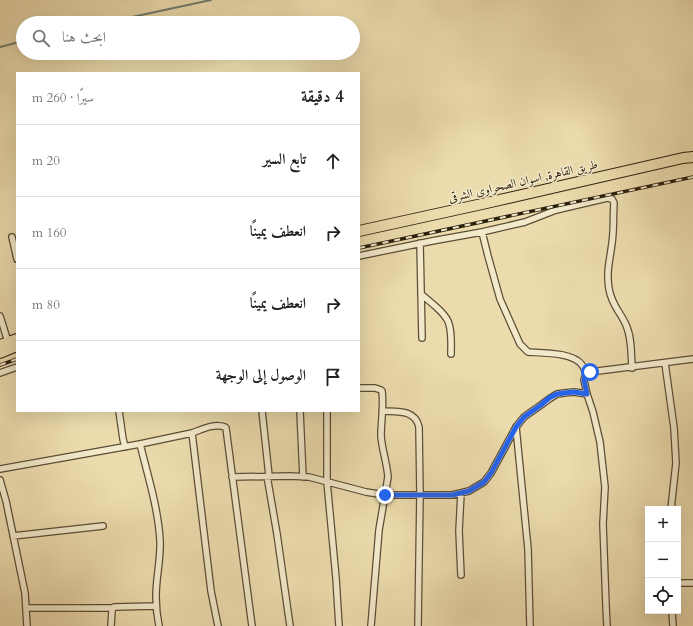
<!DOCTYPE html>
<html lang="ar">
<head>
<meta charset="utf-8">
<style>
	:root { --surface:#fff; --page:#f6f6f6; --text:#202124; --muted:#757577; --line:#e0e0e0 }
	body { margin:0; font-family:Cardo,Amiri,serif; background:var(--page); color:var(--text); direction:rtl }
	.controls { position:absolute; right:12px; bottom:12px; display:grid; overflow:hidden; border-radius:0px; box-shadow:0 4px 16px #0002 }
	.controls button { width:36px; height:36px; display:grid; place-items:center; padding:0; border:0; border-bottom:1px solid var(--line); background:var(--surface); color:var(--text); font:20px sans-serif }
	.stop { position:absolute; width:12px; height:12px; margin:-9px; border:3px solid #2563eb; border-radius:50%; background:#fff }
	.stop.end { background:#2563eb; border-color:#fff; box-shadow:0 1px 4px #0008 }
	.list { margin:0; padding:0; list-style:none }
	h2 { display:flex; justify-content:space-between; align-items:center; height:52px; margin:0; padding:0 16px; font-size:17px }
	h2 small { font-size:13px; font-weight:400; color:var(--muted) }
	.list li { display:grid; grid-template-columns:26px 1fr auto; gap:12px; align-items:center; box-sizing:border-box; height:72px; padding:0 16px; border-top:1px solid var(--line) }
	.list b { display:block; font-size:15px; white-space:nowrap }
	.list em { font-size:13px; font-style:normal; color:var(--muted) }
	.icon { flex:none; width:22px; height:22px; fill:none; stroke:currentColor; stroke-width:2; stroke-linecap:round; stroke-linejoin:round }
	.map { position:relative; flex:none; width:693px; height:626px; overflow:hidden; direction:ltr }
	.search { position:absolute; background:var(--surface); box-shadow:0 4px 16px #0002; left:16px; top:16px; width:344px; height:44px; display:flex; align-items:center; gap:10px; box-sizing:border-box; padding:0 14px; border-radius:22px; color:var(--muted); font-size:15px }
	.panel { position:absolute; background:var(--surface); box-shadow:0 4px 16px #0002; left:16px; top:72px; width:344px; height:340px; border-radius:0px; direction:rtl }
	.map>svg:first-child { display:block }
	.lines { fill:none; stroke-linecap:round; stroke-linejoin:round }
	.stream { stroke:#6d7d6d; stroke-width:2 }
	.street-casing { stroke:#5c4e36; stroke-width:8 }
	.highway-casing { stroke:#2c1f0e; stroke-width:12 }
	.street { stroke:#f2e8ca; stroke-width:5.5 }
	.highway { stroke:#ebdbad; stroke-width:10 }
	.rail-casing { stroke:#2c1f0e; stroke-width:3.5 }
	.rail { stroke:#f2e8ca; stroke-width:2; stroke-dasharray:6; stroke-linecap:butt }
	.route { stroke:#2563eb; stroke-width:5 }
	.labels { text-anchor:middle; stroke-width:3; stroke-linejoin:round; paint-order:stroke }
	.street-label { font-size:12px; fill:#2c1f0e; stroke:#f2e8ca }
</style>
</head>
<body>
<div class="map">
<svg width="693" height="626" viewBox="0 0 693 626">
	<rect width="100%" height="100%" fill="#ebdbad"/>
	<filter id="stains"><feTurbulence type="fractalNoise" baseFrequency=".005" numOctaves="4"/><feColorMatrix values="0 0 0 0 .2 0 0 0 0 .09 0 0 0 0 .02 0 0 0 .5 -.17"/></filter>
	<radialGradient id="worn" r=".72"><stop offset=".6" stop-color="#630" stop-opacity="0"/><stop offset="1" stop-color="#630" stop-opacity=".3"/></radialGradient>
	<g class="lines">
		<path class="stream" d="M104,23L211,0
			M0,47L23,41"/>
		<defs>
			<path id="street" d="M482,232L488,256L500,299L520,344L528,352C542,353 573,352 582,365C584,367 585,371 586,374
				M12,237L17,259
				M420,243L422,338
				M359,256L432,241L482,232L525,222L556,210L607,198L612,199L614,203C613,216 614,230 612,243C610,260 606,272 609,289C612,306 620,311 626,325C632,338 631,354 632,368
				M421,294C430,302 446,313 449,324C452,334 451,344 451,354
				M0,316L8,342
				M665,363L674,428L676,463L671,509
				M0,373L17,367
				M359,388H375L381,390L382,391C384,406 381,421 381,436C382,450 387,463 388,477L379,530L371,626
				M119,411L123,439L125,447
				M262,411L269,476
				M300,411L303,477
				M327,411V482L336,578L339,626
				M382,411C397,412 415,409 419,427L420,495L418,626
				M516,427L528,549L530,626
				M192,433C203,429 214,423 225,427L226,428L252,626
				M140,444C148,476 158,508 160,540C161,559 156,577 156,596C156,606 157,616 159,626
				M0,469L140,444L192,433L211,591L218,626
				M267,476L277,534L290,626
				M232,477L291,476L309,477L366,492L385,495H452L469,491L484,482L491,473L516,427L524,417L541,405L549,399L557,394L564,393L574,392L587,394
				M0,480L6,501L25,593L27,626
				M461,493L459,531L461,575
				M13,536L103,526
				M678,583H693
				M26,608H113
				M672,611L673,626
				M111,626L112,610L114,607L156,606
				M607,626L606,606L603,524L605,487L600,442L593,412L587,394L584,380L586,374L590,372L693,359"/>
			<path id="highway" d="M359,231L482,204L683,158L693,157
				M0,345L17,339
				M0,353L17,346"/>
		</defs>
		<use href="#street" class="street-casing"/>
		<use href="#highway" class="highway-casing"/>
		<use href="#street" class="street"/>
		<use href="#highway" class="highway"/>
		<defs>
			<path id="rail" d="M359,248L693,177
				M0,365L17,359"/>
		</defs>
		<use href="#rail" class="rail-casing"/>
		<use href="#rail" class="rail"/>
	</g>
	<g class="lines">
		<path class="route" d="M385,495H452L469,491L484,482L491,473L516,427L524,417L541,405L549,398L557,394L564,393L574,392L587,394L584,380L586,374L590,372"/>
	</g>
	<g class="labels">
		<g class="street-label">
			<text transform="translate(523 181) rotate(-13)" y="4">طريق القاهرة, اسوان الصحراوى الشرقى</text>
		</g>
	</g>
	<rect width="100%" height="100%" filter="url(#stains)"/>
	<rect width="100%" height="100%" fill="url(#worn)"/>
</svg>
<div class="controls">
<button>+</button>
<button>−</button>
<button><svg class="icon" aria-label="locate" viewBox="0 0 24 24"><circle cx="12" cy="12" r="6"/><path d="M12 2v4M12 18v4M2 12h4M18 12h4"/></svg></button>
</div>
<div class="stop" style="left:590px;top:372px"></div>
<div class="stop end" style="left:385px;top:495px"></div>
<div class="search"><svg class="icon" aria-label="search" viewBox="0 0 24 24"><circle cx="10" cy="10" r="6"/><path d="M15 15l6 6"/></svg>ابحث هنا</div>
<section class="panel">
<h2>4 دقيقة<small>سيرًا · 260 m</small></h2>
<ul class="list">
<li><svg class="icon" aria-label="ahead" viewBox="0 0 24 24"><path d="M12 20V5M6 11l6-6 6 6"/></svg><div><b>تابع السير</b></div><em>20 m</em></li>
<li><svg class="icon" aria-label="right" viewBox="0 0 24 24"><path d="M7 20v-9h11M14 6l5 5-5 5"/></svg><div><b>انعطف يمينًا</b></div><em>160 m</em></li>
<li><svg class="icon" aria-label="right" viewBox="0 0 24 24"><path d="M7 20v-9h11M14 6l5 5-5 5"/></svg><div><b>انعطف يمينًا</b></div><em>80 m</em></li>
<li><svg class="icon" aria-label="arrive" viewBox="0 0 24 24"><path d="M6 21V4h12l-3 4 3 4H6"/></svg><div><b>الوصول إلى الوجهة</b></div></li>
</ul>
</section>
</div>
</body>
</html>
